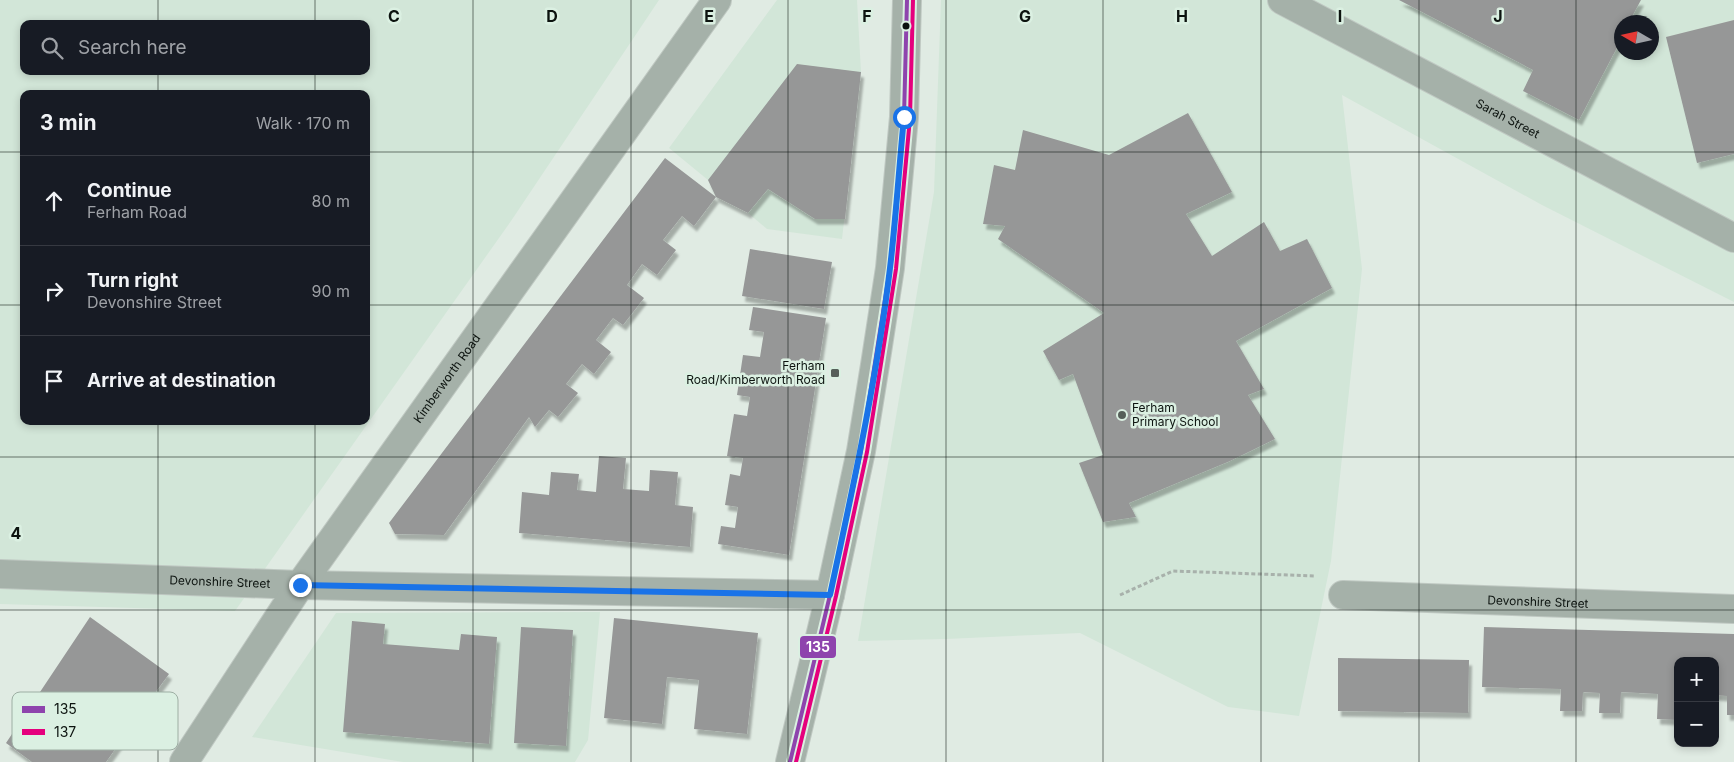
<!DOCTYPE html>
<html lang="en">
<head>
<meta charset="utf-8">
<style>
	:root { --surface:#171b24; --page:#242831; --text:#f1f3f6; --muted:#9ea1a6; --line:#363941 }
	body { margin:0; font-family:Inter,sans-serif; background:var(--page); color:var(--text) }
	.controls { position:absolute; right:15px; bottom:15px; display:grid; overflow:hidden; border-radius:10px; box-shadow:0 2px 8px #0003 }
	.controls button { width:45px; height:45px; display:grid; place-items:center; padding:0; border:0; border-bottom:1px solid var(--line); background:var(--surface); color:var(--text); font:25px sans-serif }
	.compass { position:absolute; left:1614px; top:15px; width:45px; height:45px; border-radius:50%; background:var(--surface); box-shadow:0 2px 8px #0003; rotate:279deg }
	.stop { position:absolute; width:15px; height:15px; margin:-11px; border:4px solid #1a73e8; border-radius:50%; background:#fff }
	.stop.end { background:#1a73e8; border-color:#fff; box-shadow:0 1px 5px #0008 }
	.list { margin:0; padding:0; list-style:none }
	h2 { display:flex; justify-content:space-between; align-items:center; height:65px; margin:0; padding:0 20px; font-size:21px }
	h2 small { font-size:16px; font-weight:400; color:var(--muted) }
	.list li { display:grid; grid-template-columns:32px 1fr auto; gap:15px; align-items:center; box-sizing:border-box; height:90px; padding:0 20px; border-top:1px solid var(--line) }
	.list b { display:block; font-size:19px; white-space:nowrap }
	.list p { margin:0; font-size:16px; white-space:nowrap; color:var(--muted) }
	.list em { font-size:16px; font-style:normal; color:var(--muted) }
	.icon { flex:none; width:28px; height:28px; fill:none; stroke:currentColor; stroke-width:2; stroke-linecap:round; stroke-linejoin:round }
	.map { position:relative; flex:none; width:1734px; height:762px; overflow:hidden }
	.search { position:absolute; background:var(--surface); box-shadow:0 2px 8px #0003; left:20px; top:20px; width:350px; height:55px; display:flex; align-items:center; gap:12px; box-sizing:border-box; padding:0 18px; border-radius:10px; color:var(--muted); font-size:19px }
	.panel { position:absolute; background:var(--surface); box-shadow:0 2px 8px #0003; left:20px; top:90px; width:350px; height:335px; border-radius:10px }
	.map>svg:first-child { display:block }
	.built { fill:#d2e6d8; fill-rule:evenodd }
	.building { fill:#969797; filter:url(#shadow) }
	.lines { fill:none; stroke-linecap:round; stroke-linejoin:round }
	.minor-casing { stroke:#bfc8c2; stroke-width:30 }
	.tertiary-casing { stroke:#bfc8c2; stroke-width:30 }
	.path { stroke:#a8b1ab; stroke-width:3; stroke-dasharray:4 2.5; stroke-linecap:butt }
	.minor { stroke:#a5b1a9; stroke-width:28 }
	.tertiary { stroke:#a5b1a9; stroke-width:28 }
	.bus-1-casing { stroke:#dbf0e2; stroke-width:8 }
	.bus-2-casing { stroke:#dbf0e2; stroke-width:8 }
	.bus-1 { stroke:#8e44ad; stroke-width:4 }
	.bus-2 { stroke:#e5007d; stroke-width:4 }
	.route { stroke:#1a73e8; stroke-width:6 }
	.grid { fill:none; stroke:#0c130f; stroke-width:1; stroke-opacity:0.55 }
	.bus-dot { fill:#0c130f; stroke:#dbf0e2; stroke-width:2 }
	.poi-dot { fill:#565f59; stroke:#dbf0e2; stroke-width:2 }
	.labels { text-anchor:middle; stroke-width:5; stroke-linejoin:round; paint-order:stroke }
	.street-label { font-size:12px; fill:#0c130f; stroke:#dbf0e2 }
	.poi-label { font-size:12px; fill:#0c130f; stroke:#dbf0e2; text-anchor:end }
	.key { fill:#dbf0e2; stroke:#9daea3; stroke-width:1 }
	.key-label { font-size:14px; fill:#0c130f }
	.grid-label { font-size:16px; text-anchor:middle; font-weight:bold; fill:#0c130f; stroke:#dbf0e2; stroke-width:5; stroke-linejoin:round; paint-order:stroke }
	.line-badge { stroke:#dbf0e2; stroke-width:2 }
	.badge-label { font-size:14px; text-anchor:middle; font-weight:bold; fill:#fff }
</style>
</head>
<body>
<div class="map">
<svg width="1734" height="762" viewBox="0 0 1734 762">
	<defs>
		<filter id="shadow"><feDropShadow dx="3" dy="5.5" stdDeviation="1" flood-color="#0004"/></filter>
	</defs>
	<rect width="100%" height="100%" fill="#e0ebe3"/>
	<path class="built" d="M0,0H659L511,221L235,611L0,604ZM24,24H366V71H24ZM24,94H366V421H24Z
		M777,0H857L861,72L842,239L767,229L748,213L716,197L708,180L669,148Z
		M941,0H1734V302L1542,205L1342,95L1362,269L1331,561L1299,716L1228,707L1080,633L946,639L858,641L934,192ZM1622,22H1652V52H1622Z
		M600,612L588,740L575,762H403L252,737L336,613Z"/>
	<path class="building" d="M1399,0H1641L1629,22H1622V38L1579,120L1523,91L1533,70Z
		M1734,20V154L1697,163L1666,37Z
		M797,64L861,72L845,219H815L768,189L748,213L716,197L708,180Z
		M1188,113L1232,192L1186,214L1212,256L1264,222L1280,251L1307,239L1332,288L1236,341L1264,389L1248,395L1275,439L1230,461L1129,503L1136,517L1103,522L1079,463L1103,455L1073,374L1059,380L1043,351L1104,313L998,239L1005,226L983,224L994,165L1015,170L1023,130L1109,155Z
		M665,158L716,197L694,226L682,216L663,240L676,250L657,275L642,264L627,285L644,298L623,325L613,318L596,340L611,352L594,374L582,364L566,384L578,393L558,417L549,410L535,427L529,417L444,535L395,534L389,523Z
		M750,249L832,262L824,309L742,296Z
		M753,307L826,318L789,555L718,544L721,526L735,528L738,507L725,505L730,474L740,476L743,458L727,456L734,414L747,416L750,397L737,395L743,355L760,357L764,332L749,330Z
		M599,456L626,458L623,489L649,491L650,470L678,472L675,505L693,507L690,547L519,533L522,492L549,495L551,472L579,474L577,490L596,492Z
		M90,617L169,674L146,705L152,710L138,731L131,727L106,762H32L6,743Z
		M614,618L758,633L747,734L694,729L699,680L667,677L662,724L604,718Z
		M352,621L385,624L383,644L459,650L461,634L497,637L489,744L343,732Z
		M521,627L573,630L566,746L514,743Z
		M1484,627L1734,634V715H1727V696L1715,695V661H1678V720L1657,719L1658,694L1621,692L1620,713H1599L1600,693L1583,692L1582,711H1560L1561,689L1482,687Z
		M1338,658L1469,660L1468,713L1338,711Z"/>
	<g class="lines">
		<defs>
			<g id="minor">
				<path id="s1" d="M1282,0L1734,238"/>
				<path id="s2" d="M0,574L300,585L830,595"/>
				<path id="s3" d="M1343,595L1734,609"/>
			</g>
			<g id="tertiary">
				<path id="s4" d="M184,762L300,585L717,0"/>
				<path d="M790,762L830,595L861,451L875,365L890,268L904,117L907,0"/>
			</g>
		</defs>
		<use href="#minor" class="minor-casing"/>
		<use href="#tertiary" class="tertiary-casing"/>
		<path class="path" d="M1120,595L1173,571L1316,576"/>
		<use href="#minor" class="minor"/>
		<use href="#tertiary" class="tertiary"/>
		<defs>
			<path id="bus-1" d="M790,762L830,595L861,451L890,268L904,117L907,0"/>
			<path id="bus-2" d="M796,762L836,596L867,452L896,269L910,118L913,0"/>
		</defs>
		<use href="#bus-1" class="bus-1-casing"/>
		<use href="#bus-2" class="bus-2-casing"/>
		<use href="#bus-1" class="bus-1"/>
		<use href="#bus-2" class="bus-2"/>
	</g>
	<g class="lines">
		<path class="route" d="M300,585L830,595C853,487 877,378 890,268C896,218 899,167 904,117"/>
	</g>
	<path class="grid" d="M158,0V24M315,0V24M473,0V762M631,0V762M788,0V762M946,0V762M1103,0V762M1261,0V762M1419,0V762M1576,0V762M158,71V94M315,71V94M0,152H24M366,152H1734M0,305H24M366,305H1734M158,421V762M315,421V762M0,457H1734M0,610H1734"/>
	<circle class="bus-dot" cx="906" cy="26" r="4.5"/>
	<g class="poi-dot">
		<rect x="830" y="368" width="10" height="10" rx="2.5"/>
		<circle cx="1122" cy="415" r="5"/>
	</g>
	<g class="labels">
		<g class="street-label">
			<text dy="4" stroke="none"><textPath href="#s1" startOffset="255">Sarah Street</textPath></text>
			<text dy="4" stroke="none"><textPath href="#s4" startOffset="465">Kimberworth Road</textPath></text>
			<text dy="4" stroke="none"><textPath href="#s2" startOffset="220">Devonshire Street</textPath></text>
			<text dy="4" stroke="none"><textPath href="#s3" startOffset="195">Devonshire Street</textPath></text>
		</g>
		<g class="poi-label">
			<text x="825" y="370">Ferham<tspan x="825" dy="14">Road/Kimberworth Road</tspan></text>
			<text x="1132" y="412" text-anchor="start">Ferham<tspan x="1132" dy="14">Primary School</tspan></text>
		</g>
	</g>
	<rect x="12" y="692" width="166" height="58" rx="8" class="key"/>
	<rect x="22" y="706" width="23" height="7" fill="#8e44ad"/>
	<rect x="22" y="729" width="23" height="6" fill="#e5007d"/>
	<g class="key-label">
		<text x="54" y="714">135</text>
		<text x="54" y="737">137</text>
	</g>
	<g class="grid-label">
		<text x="394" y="22">C</text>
		<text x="552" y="22">D</text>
		<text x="709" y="22">E</text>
		<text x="867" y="22">F</text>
		<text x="1025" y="22">G</text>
		<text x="1182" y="22">H</text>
		<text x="1340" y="22">I</text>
		<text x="1498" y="22">J</text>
		<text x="16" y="539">4</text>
	</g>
	<rect class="line-badge" x="799" y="635" width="38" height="24" rx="5" fill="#8e44ad"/>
	<g class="badge-label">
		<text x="818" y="652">135</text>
	</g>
</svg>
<div class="controls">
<button>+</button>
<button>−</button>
</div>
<svg class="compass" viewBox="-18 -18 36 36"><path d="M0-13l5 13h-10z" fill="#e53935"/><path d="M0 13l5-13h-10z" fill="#9ea1a6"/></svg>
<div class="stop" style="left:904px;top:117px"></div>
<div class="stop end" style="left:300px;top:585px"></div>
<div class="search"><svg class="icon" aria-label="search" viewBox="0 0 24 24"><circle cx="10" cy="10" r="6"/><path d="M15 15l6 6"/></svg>Search here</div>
<section class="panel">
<h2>3 min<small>Walk · 170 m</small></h2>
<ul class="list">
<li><svg class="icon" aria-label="ahead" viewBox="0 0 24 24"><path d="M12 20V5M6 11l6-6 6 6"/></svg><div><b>Continue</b><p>Ferham Road</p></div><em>80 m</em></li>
<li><svg class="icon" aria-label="right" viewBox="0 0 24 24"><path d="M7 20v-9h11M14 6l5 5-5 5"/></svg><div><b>Turn right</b><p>Devonshire Street</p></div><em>90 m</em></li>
<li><svg class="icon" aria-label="arrive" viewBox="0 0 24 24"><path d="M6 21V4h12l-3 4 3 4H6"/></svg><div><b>Arrive at destination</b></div></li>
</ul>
</section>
</div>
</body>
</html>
